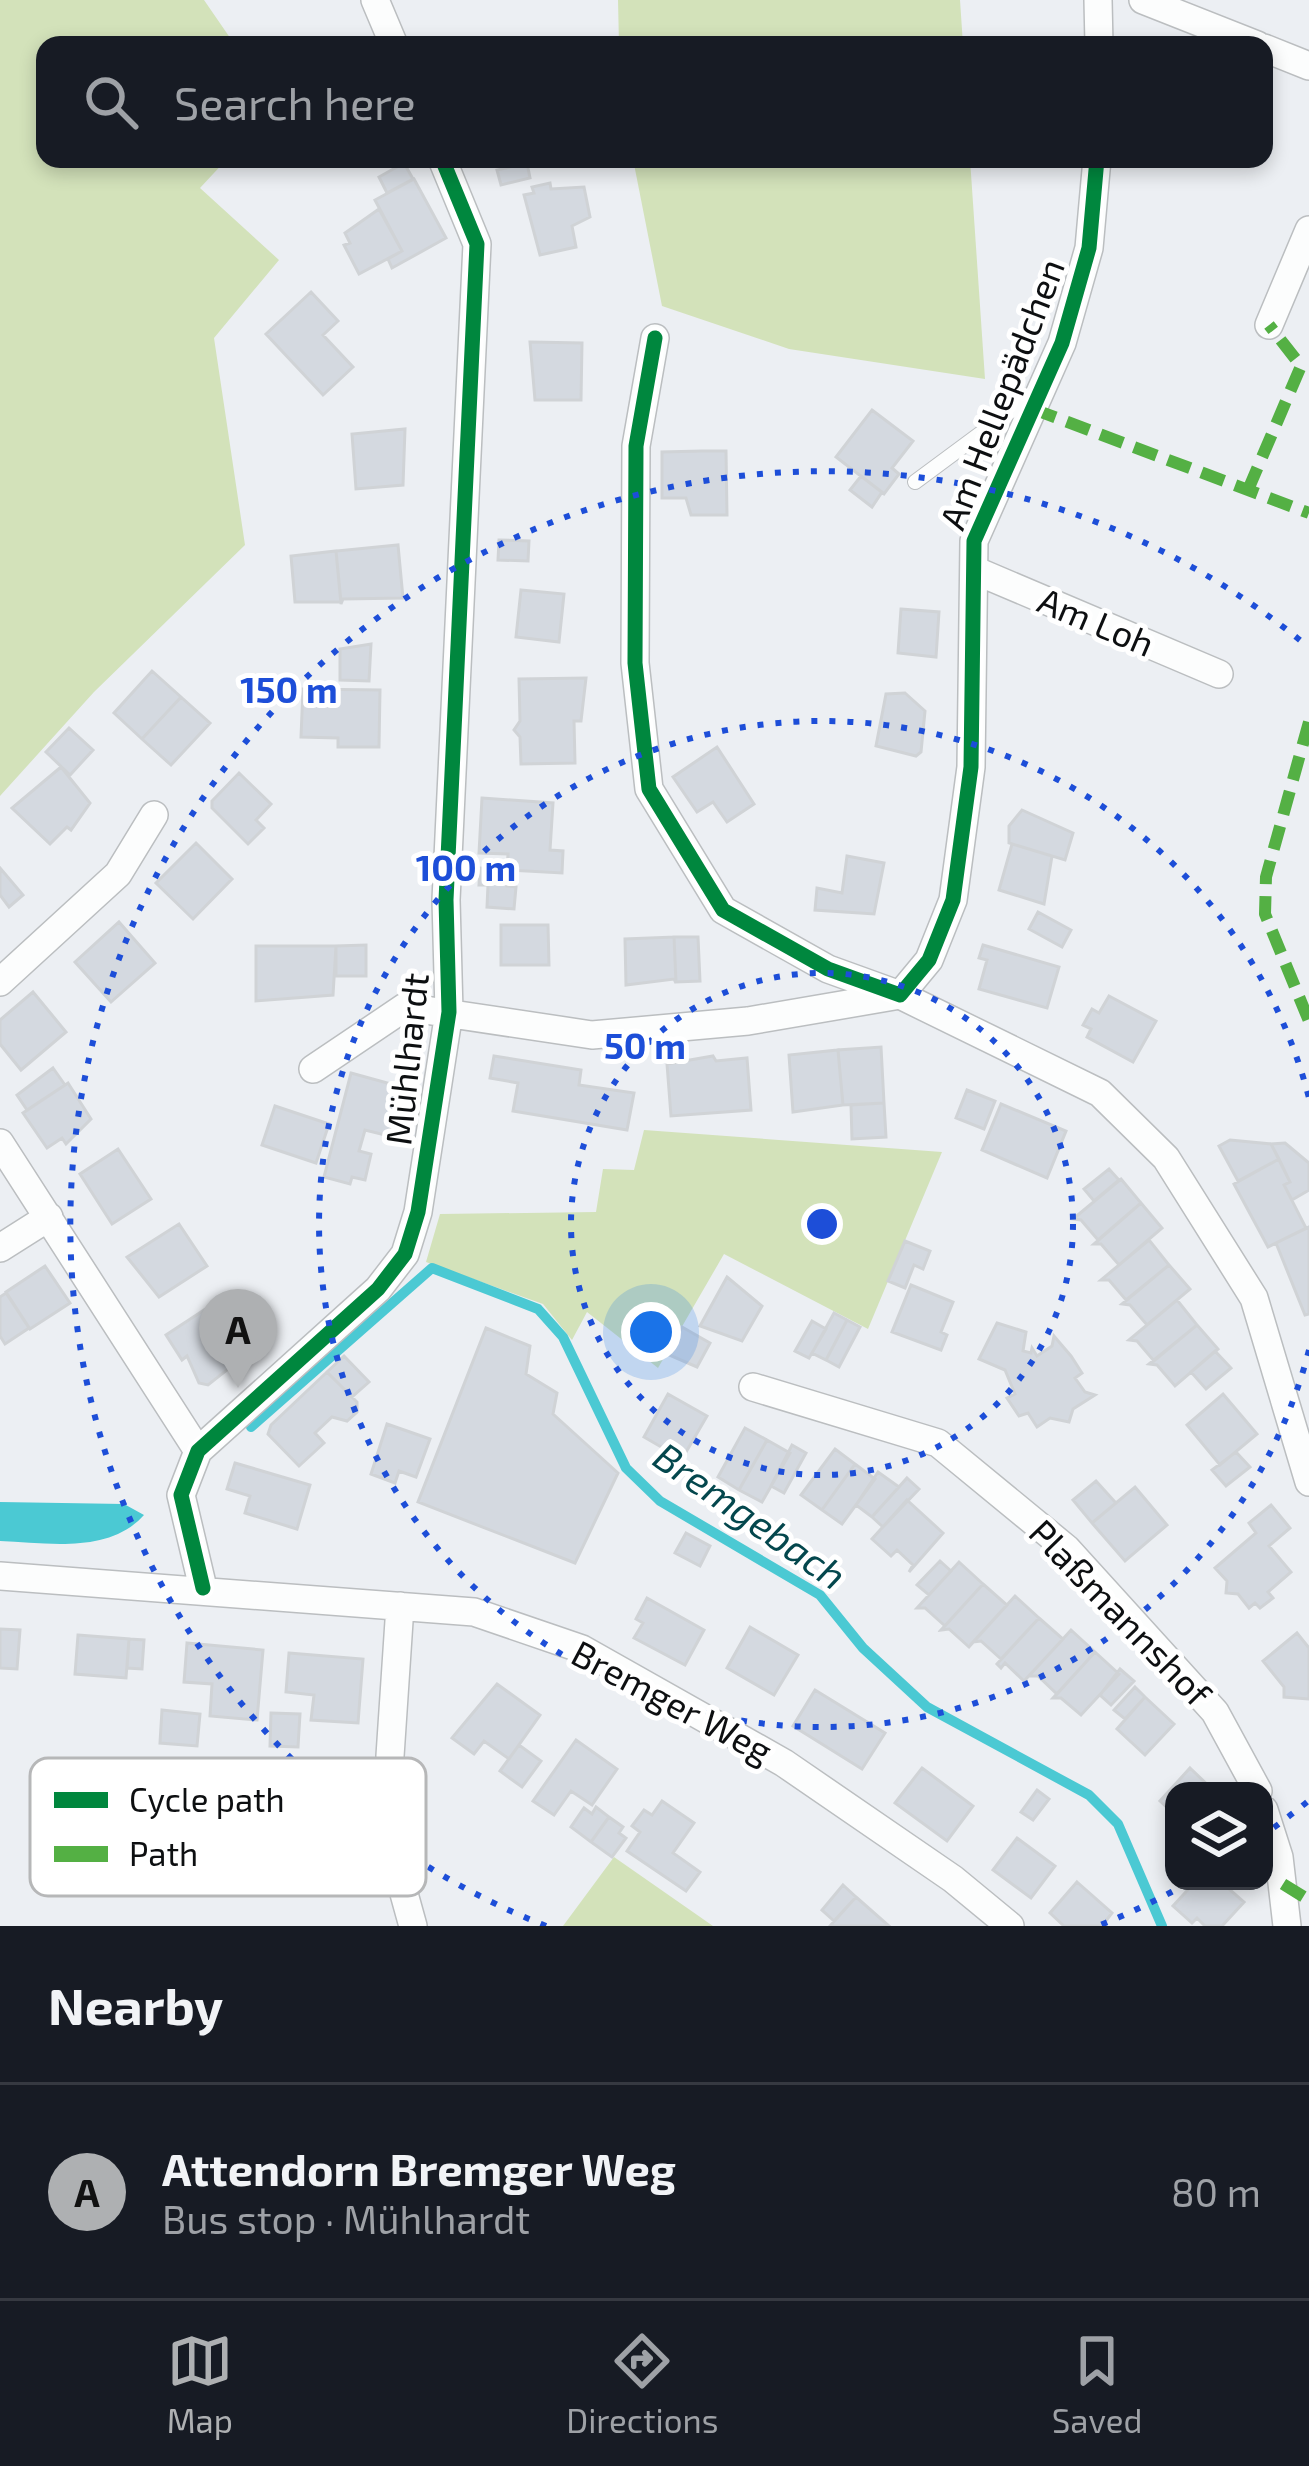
<!DOCTYPE html>
<html lang="en">
<head>
<meta charset="utf-8">
<style>
	:root { --surface:#171b24; --page:#20242c; --text:#f1f3f6; --muted:#9ea1a6; --line:#363941; --accent:#aeb0b2 }
	body { margin:0; font-family:"Exo 2",sans-serif; background:var(--page); color:var(--text) }
	.controls { position:absolute; right:36px; bottom:36px; display:grid; overflow:hidden; border-radius:24px; box-shadow:0 6px 18px #0003 }
	.controls button { width:108px; height:108px; display:grid; place-items:center; padding:0; border:0; border-bottom:3px solid var(--line); background:var(--surface); color:var(--text); font:60px sans-serif }
	.you { position:absolute; left:651px; top:1332px; width:42px; height:42px; margin:-30px; border:9px solid #fff; border-radius:50%; background:#1a73e8; box-shadow:0 0 0 18px #1a73e833 }
	.badge { display:grid; place-items:center; width:78px; height:78px; border-radius:50%; background:var(--accent); color:#111; font-size:39px; font-weight:700 }
	.pin { position:absolute; translate:-50% -99px; filter:drop-shadow(0 3px 6px #0008) }
	.pin::after { content:''; position:absolute; top:63px; width:42px; height:36px; background:inherit; clip-path:polygon(0 0,100% 0,50% 100%) }
	.list { margin:0; padding:0; list-style:none }
	h2 { display:flex; justify-content:space-between; align-items:center; height:156px; margin:0; padding:0 48px; font-size:51px }
	h2 small { font-size:39px; font-weight:400; color:var(--muted) }
	.list li { display:grid; grid-template-columns:78px 1fr auto; gap:36px; align-items:center; box-sizing:border-box; height:216px; padding:0 48px; border-top:3px solid var(--line) }
	.list b { display:block; font-size:45px; white-space:nowrap }
	.list p { margin:0; font-size:39px; white-space:nowrap; color:var(--muted) }
	.list em { font-size:39px; font-style:normal; color:var(--muted) }
	.icon { flex:none; width:66px; height:66px; fill:none; stroke:currentColor; stroke-width:2; stroke-linecap:round; stroke-linejoin:round }
	.map { position:relative; flex:none; width:1309px; height:1926px; overflow:hidden }
	.search { position:absolute; background:var(--surface); box-shadow:0 6px 18px #0003; left:36px; right:36px; top:36px; height:132px; display:flex; align-items:center; gap:30px; box-sizing:border-box; padding:0 42px; border-radius:24px; color:var(--muted); font-size:45px }
	.sheet { height:372px; background:var(--surface) }
	nav { display:flex; justify-content:space-around; align-items:center; box-sizing:border-box; height:168px; border-top:3px solid var(--line); background:var(--surface); font-size:33px; color:var(--muted) }
	nav a { display:grid; justify-items:center; gap:6px }
	nav .on { color:var(--accent) }
	.map>svg:first-child { display:block }
	.green { fill:#d3e2ba }
	.water { fill:#4bc9d3 }
	.lines { fill:none; stroke-linecap:round; stroke-linejoin:round }
	.stream { stroke:#4bc9d3; stroke-width:10 }
	.building { fill:#d4d9e0; stroke:#d0d3d6; stroke-width:3 }
	.lane-casing { stroke:#bbbec0; stroke-width:16 }
	.street-casing { stroke:#bbbec0; stroke-width:30 }
	.lane { stroke:#fcfdfd; stroke-width:14 }
	.street { stroke:#fcfdfd; stroke-width:27 }
	.quiet { stroke:#54b044; stroke-width:12; stroke-dasharray:24 12; stroke-linecap:butt }
	.cycleway-casing { stroke:#fff; stroke-width:22 }
	.cycleway { stroke:#00873e; stroke-width:15 }
	.ring { fill:none; stroke:#1d4ed8; stroke-width:6; stroke-dasharray:6 12 }
	.labels { text-anchor:middle; stroke-width:10; stroke-linejoin:round; paint-order:stroke }
	.street-label { font-size:36px; fill:#0d0f11; stroke:#fff }
	.water-label { font-size:39px; font-style:italic; fill:#04474d; stroke:#fff }
	.key { fill:#fff; stroke:#b6b7b8; stroke-width:3 }
	.key-label { font-size:33px; fill:#0d0f11 }
	.centre { fill:#1d4ed8; stroke:#fff; stroke-width:6 }
	.ring-label { font-size:36px; text-anchor:middle; font-weight:bold; fill:#1d4ed8; stroke:#fff; stroke-width:10; stroke-linejoin:round; paint-order:stroke }
</style>
</head>
<body>
<div class="map">
<svg width="1309" height="1926" viewBox="0 0 1309 1926">
	<rect width="100%" height="100%" fill="#eceff3"/>
	<path class="green" d="M0,0H204L235,45H45V159H227L200,188L279,260L214,338L245,545L94,692L0,796Z
		M618,0H960L963,45H619Z
		M633,159H970L985,379L789,349L662,306Z
		M644,1130L942,1152L868,1329L724,1254L658,1368L587,1312L572,1340L543,1304L426,1262L440,1214L596,1212L603,1169L634,1170Z
		M614,1857L713,1926H563Z"/>
	<path class="water" d="M0,1502L124,1504L144,1515C109,1554 48,1543 0,1541Z"/>
	<g class="lines">
		<path class="stream" d="M251,1427L432,1268L538,1309L563,1337L626,1468L660,1501L820,1595L863,1648L927,1707L1089,1795L1118,1824L1162,1926"/>
	</g>
	<path class="building" d="M404,163L413,179L387,193L379,177Z
		M527,163L530,178L501,185L497,170Z
		M414,179L446,238L392,268L388,259L402,251L375,200Z
		M550,183L551,189L584,187L590,217L572,226L576,247L540,255L524,195L534,193L532,187Z
		M379,209L402,251L359,274L344,245L350,243L345,233Z
		M311,292L338,321L323,335L353,367L323,395L266,334Z
		M530,342L582,343L581,400H535Z
		M872,410L913,441L892,468L899,474L884,494L836,457Z
		M405,429L403,485L356,489L352,434Z
		M702,451H726L727,515H691L686,498H662V452Z
		M861,476L882,492L872,507L850,490Z
		M499,540L529,541L528,561L498,560Z
		M398,545L403,598L343,599L341,604L336,551Z
		M336,551L341,602H295L291,556Z
		M521,590L564,594L559,642L516,637Z
		M901,609L939,612L936,657L898,653Z
		M371,644L369,681L340,680V649Z
		M152,671L181,697L142,739L114,713Z
		M586,678L581,721H574L575,763L521,764L520,737L514,730L520,721L519,679Z
		M303,689L380,690L379,747H338V738L301,737Z
		M905,693L925,711L921,752L916,756L876,746L886,694Z
		M181,697L210,723L171,765L142,739Z
		M69,728L93,750L70,775L46,752Z
		M717,747L754,804L727,822L713,802L697,812L673,777Z
		M61,767L90,803L71,830L67,827L50,844L12,808Z
		M239,773L271,804L256,820L264,828L248,844L212,808V801Z
		M482,798L553,803L550,850L563,851L562,873L507,870L508,854L479,853Z
		M1022,810L1073,833L1065,860L1009,843V826Z
		M196,843L232,879L193,919L156,883Z
		M1012,844L1052,856L1044,904L999,890Z
		M847,856L884,863L874,914L815,910L817,888L842,893Z
		M0,868L23,895L9,907L0,895Z
		M480,868L507,870V886L516,887L514,909L487,907L488,885H479Z
		M1038,912L1071,930L1062,947L1029,929Z
		M119,922L155,963L111,1002L75,962Z
		M501,925H548L549,965H501Z
		M674,937L676,983L674,979L626,985L625,939Z
		M674,937H698L700,981L676,982Z
		M366,945V976H336V946Z
		M983,945L1059,967L1047,1008L979,989L987,960L979,958Z
		M256,946H336L333,995L256,1001Z
		M33,992L66,1032L21,1070L0,1044V1020Z
		M1109,996L1156,1021L1133,1062L1087,1037L1091,1029L1083,1025L1092,1009L1099,1013Z
		M881,1047L884,1103L843,1105L838,1050Z
		M838,1050L843,1105L793,1112L789,1055Z
		M494,1056L581,1070L579,1085L634,1093L627,1130L513,1111L518,1083L490,1078Z
		M713,1056L716,1061L747,1058L751,1110L671,1116L667,1064Z
		M53,1068L65,1085L27,1110L17,1095Z
		M351,1073L402,1087L389,1136L365,1130L359,1151L371,1154L365,1180L352,1177L350,1184L324,1177Z
		M68,1083L91,1119L66,1144L62,1138L47,1148L23,1113Z
		M967,1090L995,1101L984,1129L956,1118Z
		M884,1103L886,1137L852,1139L851,1105Z
		M1001,1104L1066,1131L1047,1178L982,1150Z
		M275,1106L329,1124L316,1163L262,1145Z
		M1230,1140L1271,1144L1279,1159L1238,1181L1219,1146Z
		M1285,1143L1309,1163V1190L1292,1200L1284,1185L1290,1182L1271,1144Z
		M118,1149L151,1199L112,1224L80,1174Z
		M1279,1159L1290,1182L1284,1185L1306,1228L1268,1247L1234,1184Z
		M1109,1169L1119,1180L1094,1201L1084,1189Z
		M1121,1179L1141,1203L1098,1240L1081,1220L1073,1219Z
		M1141,1203L1162,1228L1119,1265L1101,1244H1094Z
		M179,1224L207,1266L159,1297L127,1257Z
		M1309,1227V1314L1305,1315L1276,1243Z
		M1149,1240L1169,1265L1126,1300L1109,1280H1101Z
		M905,1241L930,1251L923,1269L914,1265L905,1288L888,1281Z
		M1169,1265L1190,1289L1147,1325L1130,1305L1122,1304Z
		M45,1266L70,1303L30,1329L6,1292Z
		M727,1277L762,1306L742,1341L700,1326Z
		M911,1285L953,1302L941,1332L947,1335L941,1350L892,1332Z
		M6,1293L29,1328L5,1344L0,1336V1297Z
		M1177,1300L1197,1325L1154,1361L1137,1341L1129,1340Z
		M213,1304L246,1355L208,1385L199,1383L187,1356L182,1360L166,1335Z
		M834,1313L847,1320L826,1360L812,1353Z
		M847,1320L860,1327L839,1367L826,1360Z
		M812,1321L826,1329L809,1358L795,1351Z
		M997,1323L1026,1332L1023,1351L1031,1353L1032,1348L1037,1356L1052,1346L1054,1336L1071,1356L1082,1373L1075,1378L1085,1392L1095,1395L1073,1409L1069,1422L1050,1418L1037,1427L1028,1413L1019,1416L1007,1398L1015,1394L1005,1370L979,1359Z
		M1197,1325L1218,1349L1175,1386L1157,1365L1149,1364Z
		M682,1327L710,1343L697,1367L667,1354Z
		M486,1328L530,1346L526,1374L557,1393L553,1414L618,1473L575,1563L418,1502Z
		M1215,1351L1231,1368L1206,1389L1191,1372Z
		M344,1356L369,1382L352,1397L327,1372Z
		M327,1372L357,1402V1412L347,1421L332,1417L315,1433L324,1443L299,1466L268,1434L271,1425Z
		M668,1394L707,1416L682,1459L644,1437Z
		M1223,1394L1257,1434L1220,1465L1187,1425Z
		M387,1424L430,1439L416,1477L399,1471L395,1483L371,1474Z
		M745,1428L767,1440L739,1490L718,1477Z
		M767,1440L790,1453L762,1502L739,1490Z
		M792,1445L806,1453L784,1493L771,1486Z
		M835,1449L855,1464L822,1510L801,1495Z
		M1236,1452L1250,1467L1226,1486L1212,1470Z
		M235,1463L310,1485L297,1529L245,1513L250,1496L227,1489Z
		M855,1464L875,1479L842,1524L822,1510Z
		M878,1472L899,1487L872,1517L856,1505Z
		M907,1478L919,1489L883,1527L872,1517Z
		M1096,1481L1116,1503L1092,1523L1073,1500Z
		M1135,1487L1167,1525L1125,1561L1092,1523Z
		M907,1500L943,1533L909,1572L913,1565L897,1550L891,1556L872,1539Z
		M1271,1505L1290,1528L1269,1546L1291,1572L1268,1592L1273,1598L1260,1608L1255,1603L1249,1608L1238,1594L1226,1593L1227,1581L1215,1568L1256,1533L1249,1523Z
		M686,1533L710,1546L700,1566L675,1553Z
		M940,1561L951,1571L929,1595L917,1585Z
		M959,1562L983,1584L945,1626L925,1608H917Z
		M983,1584L1007,1605L969,1647L949,1629L941,1630Z
		M1015,1596L1039,1618L1001,1659L981,1641L973,1642Z
		M647,1598L704,1630L685,1665L634,1638L643,1623L636,1619Z
		M1039,1618L1063,1639L1024,1681L1005,1663L1001,1668L997,1664Z
		M750,1627L798,1655L774,1695L727,1668Z
		M0,1629L20,1630L17,1669L0,1668Z
		M1071,1630L1095,1652L1057,1694L1038,1676H1029Z
		M1297,1633L1309,1648V1699L1284,1697V1687L1263,1661Z
		M78,1635L129,1639L126,1678L75,1674Z
		M129,1639L144,1640L142,1669L127,1668Z
		M187,1643L263,1650L257,1720L210,1716L212,1684L184,1682Z
		M1095,1652L1119,1674L1081,1715L1061,1698H1053Z
		M289,1653L363,1659L358,1723L311,1720L314,1695L286,1692Z
		M1120,1669L1134,1681L1111,1705L1100,1695Z
		M497,1684L540,1715L509,1759L484,1741L474,1754L452,1738Z
		M1135,1687L1145,1697L1125,1719L1114,1710Z
		M815,1690L885,1733L862,1769L793,1726Z
		M1145,1697L1174,1724L1145,1755L1117,1729Z
		M162,1710L200,1714L197,1746L160,1743Z
		M271,1713L300,1714L298,1747L270,1746Z
		M576,1740L617,1769L592,1805L571,1791L554,1815L533,1801Z
		M519,1745L541,1761L522,1787L500,1771Z
		M922,1768L973,1806L947,1841L895,1803Z
		M1190,1768L1214,1791H1174V1814L1160,1801Z
		M1037,1790L1049,1799L1033,1820L1021,1812Z
		M662,1801L694,1823L673,1853L700,1872L686,1891L627,1851L640,1832L632,1826L644,1810L652,1815Z
		M596,1807L609,1817L591,1842L571,1827L584,1808L592,1814Z
		M609,1817L623,1827L619,1833L626,1838L612,1857L591,1842Z
		M1017,1838L1055,1866L1031,1898L993,1870Z
		M1196,1881H1220L1244,1902L1222,1926H1205L1197,1918L1192,1923L1173,1906Z
		M1077,1882L1112,1913L1102,1926H1064L1050,1913Z
		M843,1885L856,1897L834,1921L822,1910Z
		M856,1897L889,1926H830Z"/>
	<g class="lines">
		<defs>
			<path id="lane" d="M915,482L1019,405L1033,409"/>
			<path id="street" d="M375,0L394,45
				M1098,0L1099,45
				M1143,0L1257,45
				M1264,48L1309,66
				M1269,325L1309,230
				M655,338L636,446L635,663L649,789L723,910L828,969L900,995L929,960L953,900L971,767L974,541L1062,343L1089,248L1097,159
				M974,570L1219,674
				M0,982L118,874L154,815
				M313,1069L405,1007L592,1035L748,1021L900,995L1100,1093L1166,1158L1254,1298L1309,1482
				M0,1143L198,1451
				M0,1248L49,1217
				M753,1387L938,1443L1067,1549L1215,1712L1258,1791
				M0,1576L474,1612L582,1649L784,1763L953,1879L1010,1926
				M203,1588L181,1495L198,1451L378,1289L405,1254L418,1212L449,1012L446,900L477,244L442,159
				M400,1606L390,1756L393,1854L413,1926
				M1264,1810L1279,1857L1287,1926"/>
		</defs>
		<use href="#lane" class="lane-casing"/>
		<use href="#street" class="street-casing"/>
		<use href="#lane" class="lane"/>
		<use href="#street" class="street"/>
		<path class="quiet" d="M1033,409L1309,513
			M1248,490L1301,366L1269,325
			M1309,722L1266,877L1265,914L1309,1021
			M1283,1884L1309,1900"/>
		<defs>
			<path id="cycleway" d="M655,338L636,446L635,663L649,789L723,910L828,969L900,995L929,960L953,900L971,767L974,541L1062,343L1089,248L1097,159
				M203,1588L181,1495L198,1451L378,1289L405,1254L418,1212L449,1012L446,900L477,244L442,159"/>
		</defs>
		<use href="#cycleway" class="cycleway-casing"/>
		<use href="#cycleway" class="cycleway"/>
	</g>
	<g class="ring">
		<circle cx="822" cy="1224" r="251"/>
		<path d="M1309 1350A503 503 0 1 1 1309 1098"/>
		<path d="M1307 1802A754 754 0 0 1 1265 1834M1188 1883A754 754 0 0 1 1098 1926M546 1926A754 754 0 1 1 1307 646"/>
	</g>
	<g class="labels">
		<g class="street-label">
			<text transform="translate(1002 394) rotate(-69)" y="13">Am Hellepädchen</text>
			<text transform="translate(1096 622) rotate(23)" y="13">Am Loh</text>
			<text transform="translate(407 1059) rotate(-84)" y="13">Mühlhardt</text>
			<text transform="translate(1120 1613) rotate(46)" y="13">Plaßmannshof</text>
			<text transform="translate(672 1702) rotate(28)" y="13">Bremger Weg</text>
		</g>
		<g class="water-label">
			<text transform="translate(750 1516) rotate(35)" y="14">Bremgebach</text>
		</g>
	</g>
	<rect x="30" y="1758" width="396" height="138" rx="18" class="key"/>
	<rect x="54" y="1792" width="54" height="16" fill="#00873e"/>
	<rect x="54" y="1846" width="54" height="16" fill="#54b044"/>
	<g class="key-label">
		<text x="129" y="1812">Cycle path</text>
		<text x="129" y="1866">Path</text>
	</g>
	<circle cx="822" cy="1224" r="18" class="centre"/>
	<g class="ring-label">
		<text x="289" y="703">150 m</text>
		<text x="466" y="881">100 m</text>
		<text x="645" y="1059">50 m</text>
	</g>
</svg>
<div class="controls">
<button><svg class="icon" aria-label="layers" viewBox="0 0 24 24"><path d="M12 4l9 5-9 5-9-5zM3 14l9 5 9-5"/></svg></button>
</div>
<div class="you"></div>
<div class="pin badge" style="left:238px;top:1388px">A</div>
<div class="search"><svg class="icon" aria-label="search" viewBox="0 0 24 24"><circle cx="10" cy="10" r="6"/><path d="M15 15l6 6"/></svg>Search here</div>
</div>
<section class="sheet">
<h2>Nearby<small></small></h2>
<ul class="list">
<li><span class="badge">A</span><div><b>Attendorn Bremger Weg</b><p>Bus stop · Mühlhardt</p></div><em>80 m</em></li>
</ul>
</section>
<nav>
<a class="on"><svg class="icon" aria-label="map" viewBox="0 0 24 24"><path d="M3 6l6-2 6 2 6-2v14l-6 2-6-2-6 2zM9 4v14M15 6v14"/></svg>Map</a>
<a><svg class="icon" aria-label="directions" viewBox="0 0 24 24"><path d="M12 3l9 9-9 9-9-9zM9 14v-3h6M13 9l2 2-2 2"/></svg>Directions</a>
<a><svg class="icon" aria-label="saved" viewBox="0 0 24 24"><path d="M7 4h10v16l-5-4-5 4z"/></svg>Saved</a>
</nav>
</body>
</html>
